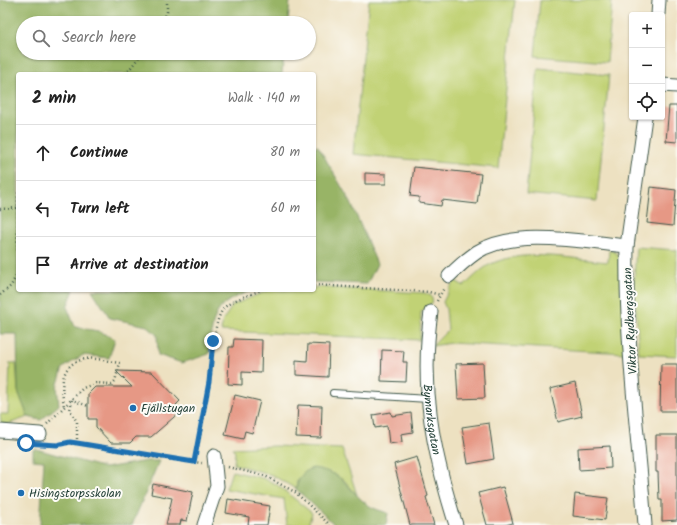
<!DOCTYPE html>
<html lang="en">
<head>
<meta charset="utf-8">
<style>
	:root { --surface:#fff; --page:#f6f6f6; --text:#222; --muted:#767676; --line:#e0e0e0 }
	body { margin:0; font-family:Kalam,sans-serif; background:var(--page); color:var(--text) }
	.controls { position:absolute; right:12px; top:12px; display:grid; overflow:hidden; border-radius:4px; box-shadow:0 1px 3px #0004 }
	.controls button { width:36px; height:36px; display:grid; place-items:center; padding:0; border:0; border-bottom:1px solid var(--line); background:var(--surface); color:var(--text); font:20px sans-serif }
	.stop { position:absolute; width:12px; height:12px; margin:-9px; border:3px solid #1f6fb2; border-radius:50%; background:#fff }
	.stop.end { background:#1f6fb2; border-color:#fff; box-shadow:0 1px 4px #0008 }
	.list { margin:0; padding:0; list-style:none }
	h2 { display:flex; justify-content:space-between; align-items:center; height:52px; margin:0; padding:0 16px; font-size:17px }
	h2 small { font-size:13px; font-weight:400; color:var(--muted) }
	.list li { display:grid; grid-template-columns:26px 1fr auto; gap:12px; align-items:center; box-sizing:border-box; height:56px; padding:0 16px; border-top:1px solid var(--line) }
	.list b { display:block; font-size:15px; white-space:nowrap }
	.list em { font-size:13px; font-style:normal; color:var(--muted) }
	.icon { flex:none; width:22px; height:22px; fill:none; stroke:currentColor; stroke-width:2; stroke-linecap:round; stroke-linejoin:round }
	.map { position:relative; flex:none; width:677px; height:525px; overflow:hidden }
	.search { position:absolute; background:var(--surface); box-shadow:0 1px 3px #0004; left:16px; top:16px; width:300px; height:44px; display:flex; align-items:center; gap:10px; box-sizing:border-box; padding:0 14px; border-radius:22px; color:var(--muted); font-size:15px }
	.panel { position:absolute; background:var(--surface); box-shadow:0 1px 3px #0004; left:16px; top:72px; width:300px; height:220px; border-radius:4px }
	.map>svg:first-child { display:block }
	.green { fill:#c1d275; stroke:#708854 }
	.forest { fill:#98b466; stroke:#5c784d }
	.building { fill:#e69885 }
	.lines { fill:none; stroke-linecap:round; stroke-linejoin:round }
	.lane-casing { stroke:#3e5649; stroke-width:8 }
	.street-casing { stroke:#3e5649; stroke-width:15 }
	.path { stroke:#3e5649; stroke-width:2.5; stroke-dasharray:1 3; stroke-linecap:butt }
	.lane { stroke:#fff; stroke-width:6 }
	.street { stroke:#fff; stroke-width:13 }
	.route { stroke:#1f6fb2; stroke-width:5 }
	.poi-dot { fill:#1f6fb2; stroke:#fdfcf7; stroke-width:1.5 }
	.labels { text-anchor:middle; stroke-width:4; stroke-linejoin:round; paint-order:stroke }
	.street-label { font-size:12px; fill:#1f3d34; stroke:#fdfcf7 }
	.poi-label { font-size:12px; fill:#1f3d34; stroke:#fdfcf7; text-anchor:start }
</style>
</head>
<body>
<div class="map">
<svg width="677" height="525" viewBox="0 0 677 525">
	<rect width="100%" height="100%" fill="#fdfcf7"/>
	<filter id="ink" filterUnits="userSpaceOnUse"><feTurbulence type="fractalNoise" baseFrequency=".025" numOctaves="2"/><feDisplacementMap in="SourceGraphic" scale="8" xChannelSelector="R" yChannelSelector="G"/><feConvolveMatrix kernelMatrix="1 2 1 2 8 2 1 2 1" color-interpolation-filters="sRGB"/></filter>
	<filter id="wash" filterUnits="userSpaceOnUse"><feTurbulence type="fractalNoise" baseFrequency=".012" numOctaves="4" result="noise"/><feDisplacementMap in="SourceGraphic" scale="16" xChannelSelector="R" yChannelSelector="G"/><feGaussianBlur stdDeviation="0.9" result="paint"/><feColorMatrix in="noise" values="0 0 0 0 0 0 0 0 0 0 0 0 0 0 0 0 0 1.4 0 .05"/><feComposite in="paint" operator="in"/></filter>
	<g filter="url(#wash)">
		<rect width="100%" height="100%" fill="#ede1c1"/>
		<path class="green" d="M369,0H515L498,168L353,154Z
			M540,0H612L607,62L535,56Z
			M538,68L609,75L597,201L526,194Z
			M636,247L677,250V356L639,354L634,281Z
			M609,250L615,252L622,260L625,353L451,343L432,346L448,330L446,309L443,302L454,280L464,286C471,280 479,271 487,266C522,247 570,259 608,262Z
			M314,287L425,293L431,296L433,302L421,312L420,340L221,331L223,320L233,305L269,290H314Z
			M10,363H16L18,391L28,417L8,424L1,423L0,414H8Z
			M275,446L342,449L357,495L343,479L297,481L296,489L272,475L234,464L235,452L232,448Z
			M232,471L262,478L276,484L312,513L308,525H287L284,499L226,489Z"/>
		<path class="forest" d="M0,0H290L288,23H23V53H284L282,74H18V290H74L67,307L75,327L98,331L115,339L109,358L83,355L63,368L57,387L59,405L41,420L28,417L18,391L17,334H0Z
			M318,146L351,203L377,264L367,284L314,282V147Z
			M92,290H253C213,304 213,314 209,354L182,363L158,355L157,335L147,326L110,318Z
			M36,449L105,468L147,461H159L132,525H40L44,461L33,460V450Z
			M313,468C347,473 345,488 368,505C373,509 382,511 388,513L386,525H335L296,489C298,479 302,471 313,468Z"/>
		<g id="blocks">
			<path class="building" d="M669,106H677V142L666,141Z
				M414,167L481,174L477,204L442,200L441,206L419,203V197L410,196Z
				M365,173L386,174V184H365Z
				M651,187L676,190L673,226L647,223Z
				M234,339L262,340L261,373L242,372V385L228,384L229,347H233Z
				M308,344L329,345L328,377L296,375V360L307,361Z
				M382,350L404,351L403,362H407L406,382L381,381Z
				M483,363L485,398L458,399L456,364Z
				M661,364H677V411H660Z
				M116,371L152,372L180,401L176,405L181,411L151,437H136L130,443H111L96,427V419H88V394L95,387H132Z
				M575,383L582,416L558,422L550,389Z
				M235,395L260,401L252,433L245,431L243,439L225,435Z
				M298,405L322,406L321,438L296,437Z
				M391,412L392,416L411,413L413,432L401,434L402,442L389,444L387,426L375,428L373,415Z
				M489,423L494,459L468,464L462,427Z
				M656,435H677V520L662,521V500H659L658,472H656Z
				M610,446L611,468L579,470L578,448Z
				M417,457L428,496L426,497L434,525H410L394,464Z
				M153,484L193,492L187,521L181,520L180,525H166L172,498L151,494Z
				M503,487L513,523L505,525H487L478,493Z
				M575,494L608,498L605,520L573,516Z
				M228,499L270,506L267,525H248L249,517L226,513Z"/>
		</g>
	</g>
	<g filter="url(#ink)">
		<use href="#blocks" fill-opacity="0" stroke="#3e5649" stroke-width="1"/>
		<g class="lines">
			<defs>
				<path id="lane" d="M333,393L428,399"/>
				<g id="street">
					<path d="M658,15L659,0"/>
					<path d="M662,85L677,86"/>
					<path d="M449,276C458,267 467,259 477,252C516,228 583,242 627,246"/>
					<path id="s1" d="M431,312C420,389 433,452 456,525"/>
					<path d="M0,431L40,434"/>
					<path d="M204,525L217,486L214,456"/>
					<path d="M645,525C638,433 625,339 627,246L645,117"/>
				</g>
			</defs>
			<use href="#lane" class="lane-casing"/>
			<use href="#street" class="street-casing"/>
			<path class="path" d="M162,23L167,12V0
				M126,74L142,53
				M0,209L17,208
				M314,285L429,292L440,295
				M0,295L11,286L17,274L18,192
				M437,301L444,288
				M47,424L83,388L96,383L112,384L115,381L120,363C110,362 95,357 85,359C59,364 61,386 64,407
				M77,443V422L70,410L72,400L88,406
				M47,445L77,443L152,457L202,463
				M194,462C200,436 205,410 209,384C212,366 212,319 225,307C234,299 250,295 261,290
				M228,467L265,476L295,492L330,525"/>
			<use href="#lane" class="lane"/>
			<use href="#street" class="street"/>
		</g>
	</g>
	<g class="lines" filter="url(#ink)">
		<path class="route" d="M26,443L57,445L70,442L77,443L194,462L209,382L213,341"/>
	</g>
	<g class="poi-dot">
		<circle cx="133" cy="408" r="4"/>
		<circle cx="21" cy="493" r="4"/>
	</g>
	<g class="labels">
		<g class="street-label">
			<text transform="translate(630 321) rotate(-93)" y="4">Viktor Rydbergsgatan</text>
			<text dy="4" stroke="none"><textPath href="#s1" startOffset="108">Bymarksgatan</textPath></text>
		</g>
		<g class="poi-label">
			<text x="141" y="412">Fjällstugan</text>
			<text x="29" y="497">Hisingstorpsskolan</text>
		</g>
	</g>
</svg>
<div class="controls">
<button>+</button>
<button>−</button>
<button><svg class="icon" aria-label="locate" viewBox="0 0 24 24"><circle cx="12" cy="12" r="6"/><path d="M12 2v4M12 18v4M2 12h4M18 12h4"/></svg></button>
</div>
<div class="stop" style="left:26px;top:443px"></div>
<div class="stop end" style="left:213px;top:341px"></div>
<div class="search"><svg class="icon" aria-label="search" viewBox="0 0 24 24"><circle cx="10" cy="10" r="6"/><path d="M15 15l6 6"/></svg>Search here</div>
<section class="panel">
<h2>2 min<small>Walk · 140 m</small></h2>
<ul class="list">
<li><svg class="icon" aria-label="ahead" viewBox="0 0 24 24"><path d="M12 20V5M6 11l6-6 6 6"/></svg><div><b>Continue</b></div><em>80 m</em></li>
<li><svg class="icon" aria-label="left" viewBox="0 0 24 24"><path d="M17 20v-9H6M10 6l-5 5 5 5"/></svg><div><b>Turn left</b></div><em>60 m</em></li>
<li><svg class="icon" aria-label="arrive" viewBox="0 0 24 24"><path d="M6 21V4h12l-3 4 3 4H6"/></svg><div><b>Arrive at destination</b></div></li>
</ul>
</section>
</div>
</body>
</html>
